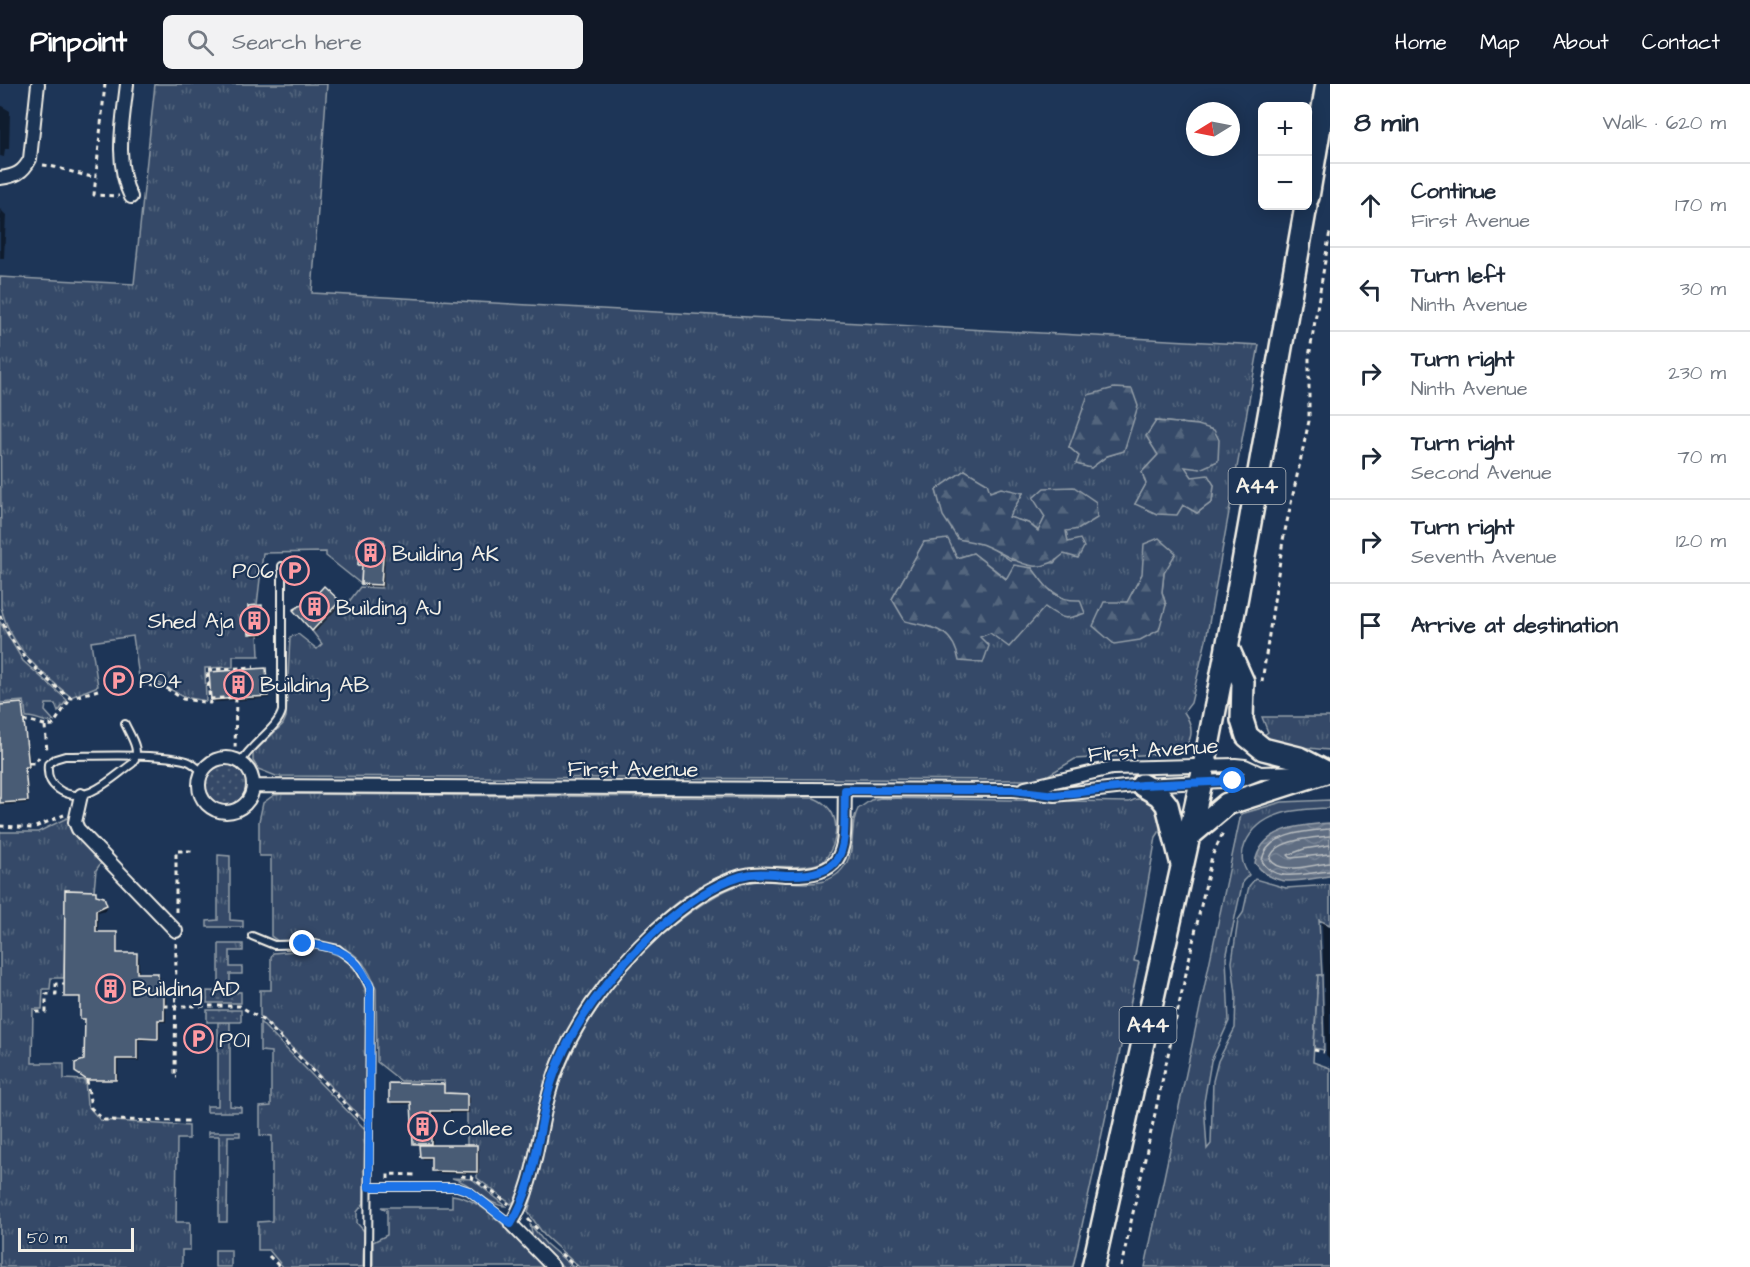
<!DOCTYPE html>
<html lang="en">
<head>
<meta charset="utf-8">
<style>
	:root { --surface:#fff; --page:#f2f2f3; --text:#1f2937; --muted:#747a83; --line:#e0e1e3; --accent:#111827 }
	body { margin:0; font-family:"Architects Daughter",sans-serif; background:var(--page); color:var(--text) }
	.controls { position:absolute; right:18px; top:18px; display:grid; overflow:hidden; border-radius:9px; box-shadow:0 3px 15px #0003 }
	.controls button { width:54px; height:54px; display:grid; place-items:center; padding:0; border:0; border-bottom:2px solid var(--line); background:var(--surface); color:var(--text); font:30px sans-serif }
	.compass { position:absolute; left:1186px; top:18px; width:54px; height:54px; border-radius:50%; background:var(--surface); box-shadow:0 3px 15px #0003; rotate:260deg }
	.scale { position:absolute; left:18px; bottom:15px; width:116px; box-sizing:border-box; padding-left:6px; border:3px solid #f4f1e8; border-top:0; font-size:16px; line-height:21px; white-space:nowrap; color:#f4f1e8; -webkit-text-stroke:4px #1d3557; paint-order:stroke }
	.stop { position:absolute; width:18px; height:18px; margin:-14px; border:4px solid #1a73e8; border-radius:50%; background:#fff }
	.stop.end { background:#1a73e8; border-color:#fff; box-shadow:0 2px 6px #0008 }
	.list { margin:0; padding:0; list-style:none }
	h2 { display:flex; justify-content:space-between; align-items:center; height:78px; margin:0; padding:0 24px; font-size:26px }
	h2 small { font-size:20px; font-weight:400; color:var(--muted) }
	.list li { display:grid; grid-template-columns:39px 1fr auto; gap:18px; align-items:center; box-sizing:border-box; height:84px; padding:0 24px; border-top:2px solid var(--line) }
	.list b { display:block; font-size:22px; white-space:nowrap }
	.list p { margin:0; font-size:20px; white-space:nowrap; color:var(--muted) }
	.list em { font-size:20px; font-style:normal; color:var(--muted) }
	.icon { flex:none; width:33px; height:33px; fill:none; stroke:currentColor; stroke-width:2; stroke-linecap:round; stroke-linejoin:round }
	.map { position:relative; flex:none; width:1330px; height:1183px; overflow:hidden }
	header { display:flex; align-items:center; gap:36px; box-sizing:border-box; height:84px; padding:0 30px; background:var(--accent); color:#fff }
	header strong { font-size:28px }
	nav { display:flex; gap:33px; margin-inline-start:auto; font-size:21px }
	.search { width:420px; height:54px; background:var(--page); display:flex; align-items:center; gap:15px; box-sizing:border-box; padding:0 21px; border-radius:9px; color:var(--muted); font-size:22px }
	main { display:flex }
	aside { flex:1; background:var(--surface) }
	.map>svg:first-child { display:block }
	.grass { fill:url(#grass-tufts); stroke:#949ea8; stroke-width:1.5; fill-rule:evenodd }
	.forest { fill:url(#forest-firs); stroke:#949ea8; stroke-width:1.5 }
	.garden { fill:url(#garden-dots); stroke:#949ea8; stroke-width:1.5 }
	.water { fill:url(#water-waves); stroke:#9aa2ab; stroke-width:1.5 }
	.shadow { fill:#0007 }
	.lines { fill:none; stroke-linecap:round; stroke-linejoin:round }
	.shore { stroke:#b8bcbf; stroke-width:1.5 }
	.building { fill:#485b74; stroke:#f4f1e8; stroke-width:1.5 }
	.lane-casing { stroke:#f4f1e8; stroke-width:10 }
	.street-casing { stroke:#f4f1e8; stroke-width:16 }
	.highway-casing { stroke:#f4f1e8; stroke-width:26 }
	.path { stroke:#f4f1e8; stroke-width:3; stroke-dasharray:4.5 4.5; stroke-linecap:butt }
	.lane { stroke:#1d3557; stroke-width:6 }
	.street { stroke:#1d3557; stroke-width:12 }
	.highway { stroke:#1d3557; stroke-width:21 }
	.route { stroke:#1a73e8; stroke-width:8 }
	.labels { text-anchor:middle; stroke-width:4.5; stroke-linejoin:round; paint-order:stroke }
	.shield { fill:#1d3557; stroke:#b4b9bc; stroke-width:1.5 }
	.shield-label { font-size:21px; font-weight:bold; fill:#f4f1e8 }
	.poi-label { font-size:22px; fill:#f4f1e8; stroke:#1d3557; text-anchor:start }
	.street-label { font-size:22px; fill:#f4f1e8; stroke:#1d3557 }
</style>
</head>
<body>
<header>
<strong>Pinpoint</strong>
<div class="search"><svg class="icon" aria-label="search" viewBox="0 0 24 24"><circle cx="10" cy="10" r="6"/><path d="M15 15l6 6"/></svg>Search here</div>
<nav><a>Home</a><a>Map</a><a>About</a><a>Contact</a></nav>
</header>
<main>
<div class="map">
<svg width="1330" height="1183" viewBox="0 0 1330 1183">
	<defs>
		<pattern id="grass-tufts" width="24" height="20" patternUnits="userSpaceOnUse" patternTransform="scale(1.5)"><rect width="24" height="20" fill="#354a67"/><path d="M3 7l-1-3M5 7V3M7 7l1-3M15 17l-1-3M17 17v-4M19 17l1-3" fill="none" stroke="#53657d"/></pattern>
		<pattern id="forest-firs" width="22" height="20" patternUnits="userSpaceOnUse" patternTransform="scale(1.5)"><rect width="22" height="20" fill="#354a67"/><path d="M5 1l3.5 6h-7zM16 11l3.5 6h-7z" fill="#53657d"/></pattern>
		<pattern id="garden-dots" width="8" height="8" patternUnits="userSpaceOnUse" patternTransform="scale(1.5)"><rect width="8" height="8" fill="#354a67"/><path d="M2 2h.1M6 6h.1" fill="none" stroke="#53657d" stroke-width="1.8" stroke-linecap="round"/></pattern>
		<pattern id="water-waves" width="16" height="10" patternUnits="userSpaceOnUse" patternTransform="scale(1.5)"><rect width="16" height="10" fill="#5e6d82"/><path d="M0 5q4-4 8 0t8 0" fill="none" stroke="#768294"/></pattern>
	</defs>
	<rect width="100%" height="100%" fill="#1d3557"/>
	<filter id="ink" filterUnits="userSpaceOnUse"><feTurbulence type="fractalNoise" baseFrequency=".0167" numOctaves="2"/><feDisplacementMap in="SourceGraphic" scale="12" xChannelSelector="R" yChannelSelector="G"/><feConvolveMatrix kernelMatrix="1 2 1 2 8 2 1 2 1" color-interpolation-filters="sRGB"/></filter>
	<g filter="url(#ink)">
		<path class="grass" d="M155,0H327L312,209L1259,261L1206,556L1191,619L1184,628C1195,644 1194,662 1174,669L1075,675L1045,693L1029,696L276,692L258,685L253,677V669L283,640L286,633L290,553L298,550L317,565L322,560L312,547L340,517L345,523L360,503L381,504L384,456L360,454L358,481H362L361,500L326,472V468L263,469L257,521L248,522L249,550L258,549L259,572H233V583L205,584L206,617L184,613L152,595L139,593L133,552L91,558L98,602L71,613C41,589 10,563 1,523L0,193L134,200ZM1156,337L1198,341L1184,383L1192,393L1214,401L1212,418L1197,429L1183,420H1135L1146,400L1142,388L1158,371ZM1079,340L1128,353L1124,367L1107,372L1091,384L1077,380L1079,372L1069,363ZM965,386L990,408L1023,409L1008,433L1028,439L1039,447L1045,433L1079,445L1066,446C1069,461 1065,468 1054,479L1010,476L944,432L936,406ZM924,458L957,474L973,469L1007,495L1032,484L1047,504L1085,528C1068,537 1060,534 1045,523L957,563L943,546L892,515ZM1164,489L1162,508L1166,521L1127,519L1142,490Z
			M0,538L23,577L67,616L58,628L55,620H46L45,627L54,637C45,641 37,632 26,633L24,617L0,619Z
			M1262,633H1330V666C1308,664 1284,663 1263,652L1268,648Z
			M283,710L814,714C843,726 840,757 823,778C803,786 785,781 764,783C750,784 737,787 724,791C666,810 591,903 563,956C549,980 542,1006 536,1033C531,1054 528,1107 511,1120L477,1094V1062L467,1061V1010L444,1009V997H401L377,978L376,905C360,854 323,857 278,857L271,852V772H259V737L263,719L274,711Z
			M881,714L1129,718C1153,705 1171,734 1156,753L1134,877L1139,878L1133,907L1073,1183H579L544,1151L528,1128C539,1091 544,1054 554,1017C577,934 642,854 717,811C728,805 742,799 755,797C786,793 828,813 847,778C856,762 849,741 858,725L871,716Z
			M1330,716V724C1298,725 1260,726 1245,760C1240,772 1242,781 1249,791L1243,797L1226,874L1229,937L1211,977L1204,1018L1207,1065L1211,1060L1213,997L1218,977L1235,944L1236,911L1232,878L1238,836L1243,829L1249,802L1255,795L1286,804L1330,801V841L1319,836L1322,891H1318L1313,978L1330,984V1183H1145L1241,730L1282,718Z
			M69,733L73,746L103,776L96,786L94,807L66,806L64,894H51L50,905H43L42,925H33L32,979H64V995L85,996L87,1021L100,1036L189,1042V1055H177L176,1138H190V1166H182V1183H0V748H38Z
			M218,771L230,772V836L243,837V843H207V837L218,836Z
			M219,860H243V867H230V883H242V890H230V907H219Z
			M318,865C346,870 362,887 367,914L365,1037L260,932V906H271V873L273,869Z
			M218,938H230V1022L241,1023V1028H207V1022H218Z
			M260,938L365,1045L364,1119L357,1128V1139L364,1147L363,1183H283L269,1166H258V1138L272,1137V1052L260,1051V1023L271,1022V968L260,967Z
			M208,1048H240V1052H228L227,1138H219V1052H208Z
			M452,1094L472,1095L506,1122C486,1122 472,1098 452,1094Z
			M452,1111C485,1114 522,1161 544,1183H373V1158L387,1151V1126L381,1123H452Z
			M530,1140L546,1160L573,1183H562L533,1154Z
			M215,1166H231V1183H215Z"/>
		<path class="forest" d="M1114,304L1132,305L1138,322L1124,367L1107,372L1091,384L1076,380L1079,372L1069,363L1088,311Z
			M1156,337L1198,341L1214,346L1219,356L1218,377L1200,385L1185,383L1192,393L1208,391L1214,401L1212,418L1197,429L1183,421L1177,431L1157,430L1135,420L1146,400L1142,388L1158,371L1146,352Z
			M965,386L987,399L990,408L1001,404L1023,409L1009,433L1028,439L1038,447L1045,433L1033,414L1044,404L1074,403L1096,418L1097,434L1079,445L1066,447L1068,458L1080,455L1084,463L1078,474L1064,470C1035,496 1015,474 986,462C978,458 967,457 958,455L943,432L936,406Z
			M1159,454L1176,469L1164,489L1162,508L1166,521L1159,546L1140,556L1114,560L1093,542L1104,518H1127L1142,490L1144,460Z
			M948,455L957,474L973,469L1006,495L1014,481L1032,484C1047,504 1054,517 1080,516L1085,529C1065,537 1062,535 1045,523L1009,563L990,549L980,553L989,562L983,579L959,577C953,544 934,544 905,537L892,515L924,458Z"/>
		<path class="garden" d="M206 701a20 20 0 1 1 40 0a20 20 0 1 1-40 0Z
			M1318,891H1322L1324,966L1314,964Z
			M207,907L241,908V919H207Z
			M207,926H241V938H207Z"/>
		<path class="water" d="M1330,739V792C1301,796 1275,806 1255,779C1261,744 1299,741 1330,739Z"/>
		<path class="shadow" d="M0,21L10,27L9,65H5L4,73L0,72Z
			M0,125L6,131L4,174H0Z
			M383,459L386,462L383,503L365,502L360,480Z
			M324,504L341,520L315,548L295,526L314,515Z
			M261,522L265,551L253,552L251,549Z
			M265,586L269,614L215,618L213,616Z
			M21,620L31,684L26,685L29,719L2,721L0,719V622Z
			M96,808L98,814L108,820L106,826L98,828V850H116L118,852V870H136L139,873V891H157L160,893V910L166,912V938H160V956H139V977H118V997H91L79,990L86,977V937L81,935V915L66,912Z
			M1322,838L1330,843V975L1326,971Z
			M444,1001L446,1011H466L469,1014V1029H433V1063H476L479,1065V1090L435,1089L433,1075H423L421,1062L414,1059L413,1020H393L390,1018Z"/>
		<g class="lines">
			<path class="shore" d="M1330,745C1307,747 1266,749 1262,777C1276,801 1307,788 1330,787
				M1330,752C1314,754 1274,755 1270,775C1280,792 1313,780 1330,779
				M1330,761L1304,765L1288,771L1291,774L1330,770"/>
		</g>
		<path class="building" d="M360,456L384,458L381,501L361,500L362,481H358Z
			M324,502L340,517L312,547L293,526L313,514Z
			M262,521L263,549L249,550L248,522Z
			M266,584L268,612L211,616L209,588Z
			M22,619L29,683H25L28,717L0,719V621Z
			M65,806L96,807V811L104,813L107,821L96,826V848H117V869H137V889H158V909H164V936H158V955L137,954V975H116V996H87L75,988V979L84,976L85,935H80V913H64Z
			M389,999L444,1000V1009L467,1010V1027H431V1060H413L411,1018H389Z
			M419,1061H477V1088L431,1087V1073H420Z"/>
		<g class="lines">
			<defs>
				<path id="lane" d="M125,640C131,653 141,666 133,679C113,693 84,724 58,705C49,699 47,690 48,680L55,675L65,672C95,672 161,669 187,677C193,679 197,683 202,688
					M241,678C252,659 278,644 282,627V482
					M252,852L274,861L314,860L338,865L357,880L370,903L368,1183
					M369,1103H457L469,1107L511,1140"/>
				<path id="street" d="M127,0C123,37 114,79 131,113
					M0,94C15,92 23,89 30,75L38,0
					M199 701a27 27 0 1 1 54 0a27 27 0 1 1-54 0Z
					M253,702L1013,706L1055,711L1142,701L1242,696L1260,689L1306,688
					M1025,704L1112,684L1235,681L1245,682L1260,689
					M81,711L75,738L78,745L176,847
					M553,1183L511,1140C535,1101 537,1054 549,1010C565,947 610,889 657,845C681,824 710,801 741,792C756,788 771,790 786,791C854,793 843,759 845,706"/>
				<path id="highway" d="M1308,113L1327,0
					M1227,562L1243,598L1242,636L1247,652L1263,665L1299,674L1326,688
					M1142,701L1159,711L1167,721L1182,781
					M1189,752L1227,720L1326,688
					M1093,1183L1201,698L1237,512L1306,122"/>
			</defs>
			<use href="#lane" class="lane-casing"/>
			<use href="#street" class="street-casing"/>
			<use href="#highway" class="highway-casing"/>
			<path class="path" d="M105,0L94,111L119,112
				M43,81C61,83 77,91 95,93
				M0,531C12,566 39,589 67,612L71,614L98,606
				M1262,598L1283,456L1309,337V273L1330,147
				M140,600L166,604L183,615L210,619L207,586L254,583
				M210,615L236,613L235,668
				M23,637C35,636 43,643 53,641L71,614
				M45,642L47,668
				M29,679H35L39,673
				M0,742L33,744L64,731
				M176,828V767H190V771
				M176,859L175,993H177
				M164,922H240L264,937L358,1033
				M36,928H46V910H56V900H64
				M1314,966L1324,968
				M87,996L91,1024L104,1036L189,1037
				M461,1092L471,1093L509,1120
				M388,1095V1090L416,1091
				M528,1135L540,1148
				M561,1170L576,1183
				M269,1172L280,1183
				M1121,1183L1212,772L1224,747"/>
			<use href="#lane" class="lane"/>
			<use href="#street" class="street"/>
			<use href="#highway" class="highway"/>
		</g>
	</g>
	<g class="lines" filter="url(#ink)">
		<path class="route" d="M303,860C336,861 358,871 370,903L369,1103H457L469,1107L511,1140C535,1101 537,1054 548,1010C565,946 610,890 658,845C681,824 710,801 741,792C756,788 771,790 786,791C854,793 843,759 845,706H1013L1055,711L1142,701L1233,697"/>
	</g>
	<defs>
		<symbol id="building-ring" viewBox="-11 -11 22 22"><circle r="9.5" fill="#1d3557" stroke="#ff9aa2" stroke-width="1.5"/><path d="M-4-6H4V6H1V3H-1V6H-4ZM-2.5-4.3h1.7v1.8h-1.7ZM.8-4.3h1.7v1.8H.8ZM-2.5-1h1.7V.8h-1.7ZM.8-1h1.7V.8H.8Z" fill="#ff9aa2"/></symbol>
		<symbol id="parking-ring" viewBox="-11 -11 22 22"><circle r="9.5" fill="#1d3557" stroke="#ff9aa2" stroke-width="1.5"/><path d="M-3.5-5.5H1a3.5 3.5 0 0 1 0 7H-1V5.5H-3.5ZM-1-3.4V-.6H.8a1.4 1.4 0 0 0 0-2.8Z" fill="#ff9aa2"/></symbol>
	</defs>
	<g fill-rule="evenodd">
		<use href="#building-ring" x="354" y="452" width="33" height="33"/>
		<use href="#parking-ring" x="278" y="470" width="33" height="33"/>
		<use href="#building-ring" x="298" y="506" width="33" height="33"/>
		<use href="#building-ring" x="238" y="520" width="33" height="33"/>
		<use href="#parking-ring" x="102" y="580" width="33" height="33"/>
		<use href="#building-ring" x="222" y="584" width="33" height="33"/>
		<use href="#building-ring" x="94" y="888" width="33" height="33"/>
		<use href="#parking-ring" x="182" y="938" width="33" height="33"/>
		<use href="#building-ring" x="406" y="1026" width="33" height="33"/>
	</g>
	<g class="labels">
		<g class="shield">
			<rect x="1228.5" y="384" width="57" height="36" rx="4.5"/>
			<rect x="1119.5" y="923" width="57" height="36" rx="4.5"/>
		</g>
		<g class="shield-label">
			<text x="1257" y="409">A44</text>
			<text x="1148" y="948">A44</text>
		</g>
		<g class="poi-label">
			<text x="392" y="477">Building AK</text>
			<text x="274" y="494" text-anchor="end">P06</text>
			<text x="336" y="531">Building AJ</text>
			<text x="234" y="544" text-anchor="end">Shed Aja</text>
			<text x="139" y="604">P04</text>
			<text x="260" y="608">Building AB</text>
			<text x="132" y="912">Building AD</text>
			<text x="219" y="963">P01</text>
			<text x="443" y="1051">Coallee</text>
		</g>
		<g class="street-label">
			<text transform="translate(1153 665) rotate(-4)" y="8">First Avenue</text>
			<text x="633" y="692">First Avenue</text>
		</g>
	</g>
</svg>
<div class="controls">
<button>+</button>
<button>−</button>
</div>
<svg class="compass" viewBox="-18 -18 36 36"><path d="M0-13l5 13h-10z" fill="#e53935"/><path d="M0 13l5-13h-10z" fill="#747a83"/></svg>
<div class="scale">50 m</div>
<div class="stop" style="left:1233px;top:697px"></div>
<div class="stop end" style="left:303px;top:860px"></div>
</div>
<aside>
<h2>8 min<small>Walk · 620 m</small></h2>
<ul class="list">
<li><svg class="icon" aria-label="ahead" viewBox="0 0 24 24"><path d="M12 20V5M6 11l6-6 6 6"/></svg><div><b>Continue</b><p>First Avenue</p></div><em>170 m</em></li>
<li><svg class="icon" aria-label="left" viewBox="0 0 24 24"><path d="M17 20v-9H6M10 6l-5 5 5 5"/></svg><div><b>Turn left</b><p>Ninth Avenue</p></div><em>30 m</em></li>
<li><svg class="icon" aria-label="right" viewBox="0 0 24 24"><path d="M7 20v-9h11M14 6l5 5-5 5"/></svg><div><b>Turn right</b><p>Ninth Avenue</p></div><em>230 m</em></li>
<li><svg class="icon" aria-label="right" viewBox="0 0 24 24"><path d="M7 20v-9h11M14 6l5 5-5 5"/></svg><div><b>Turn right</b><p>Second Avenue</p></div><em>70 m</em></li>
<li><svg class="icon" aria-label="right" viewBox="0 0 24 24"><path d="M7 20v-9h11M14 6l5 5-5 5"/></svg><div><b>Turn right</b><p>Seventh Avenue</p></div><em>120 m</em></li>
<li><svg class="icon" aria-label="arrive" viewBox="0 0 24 24"><path d="M6 21V4h12l-3 4 3 4H6"/></svg><div><b>Arrive at destination</b></div></li>
</ul>
</aside>
</main>
</body>
</html>
